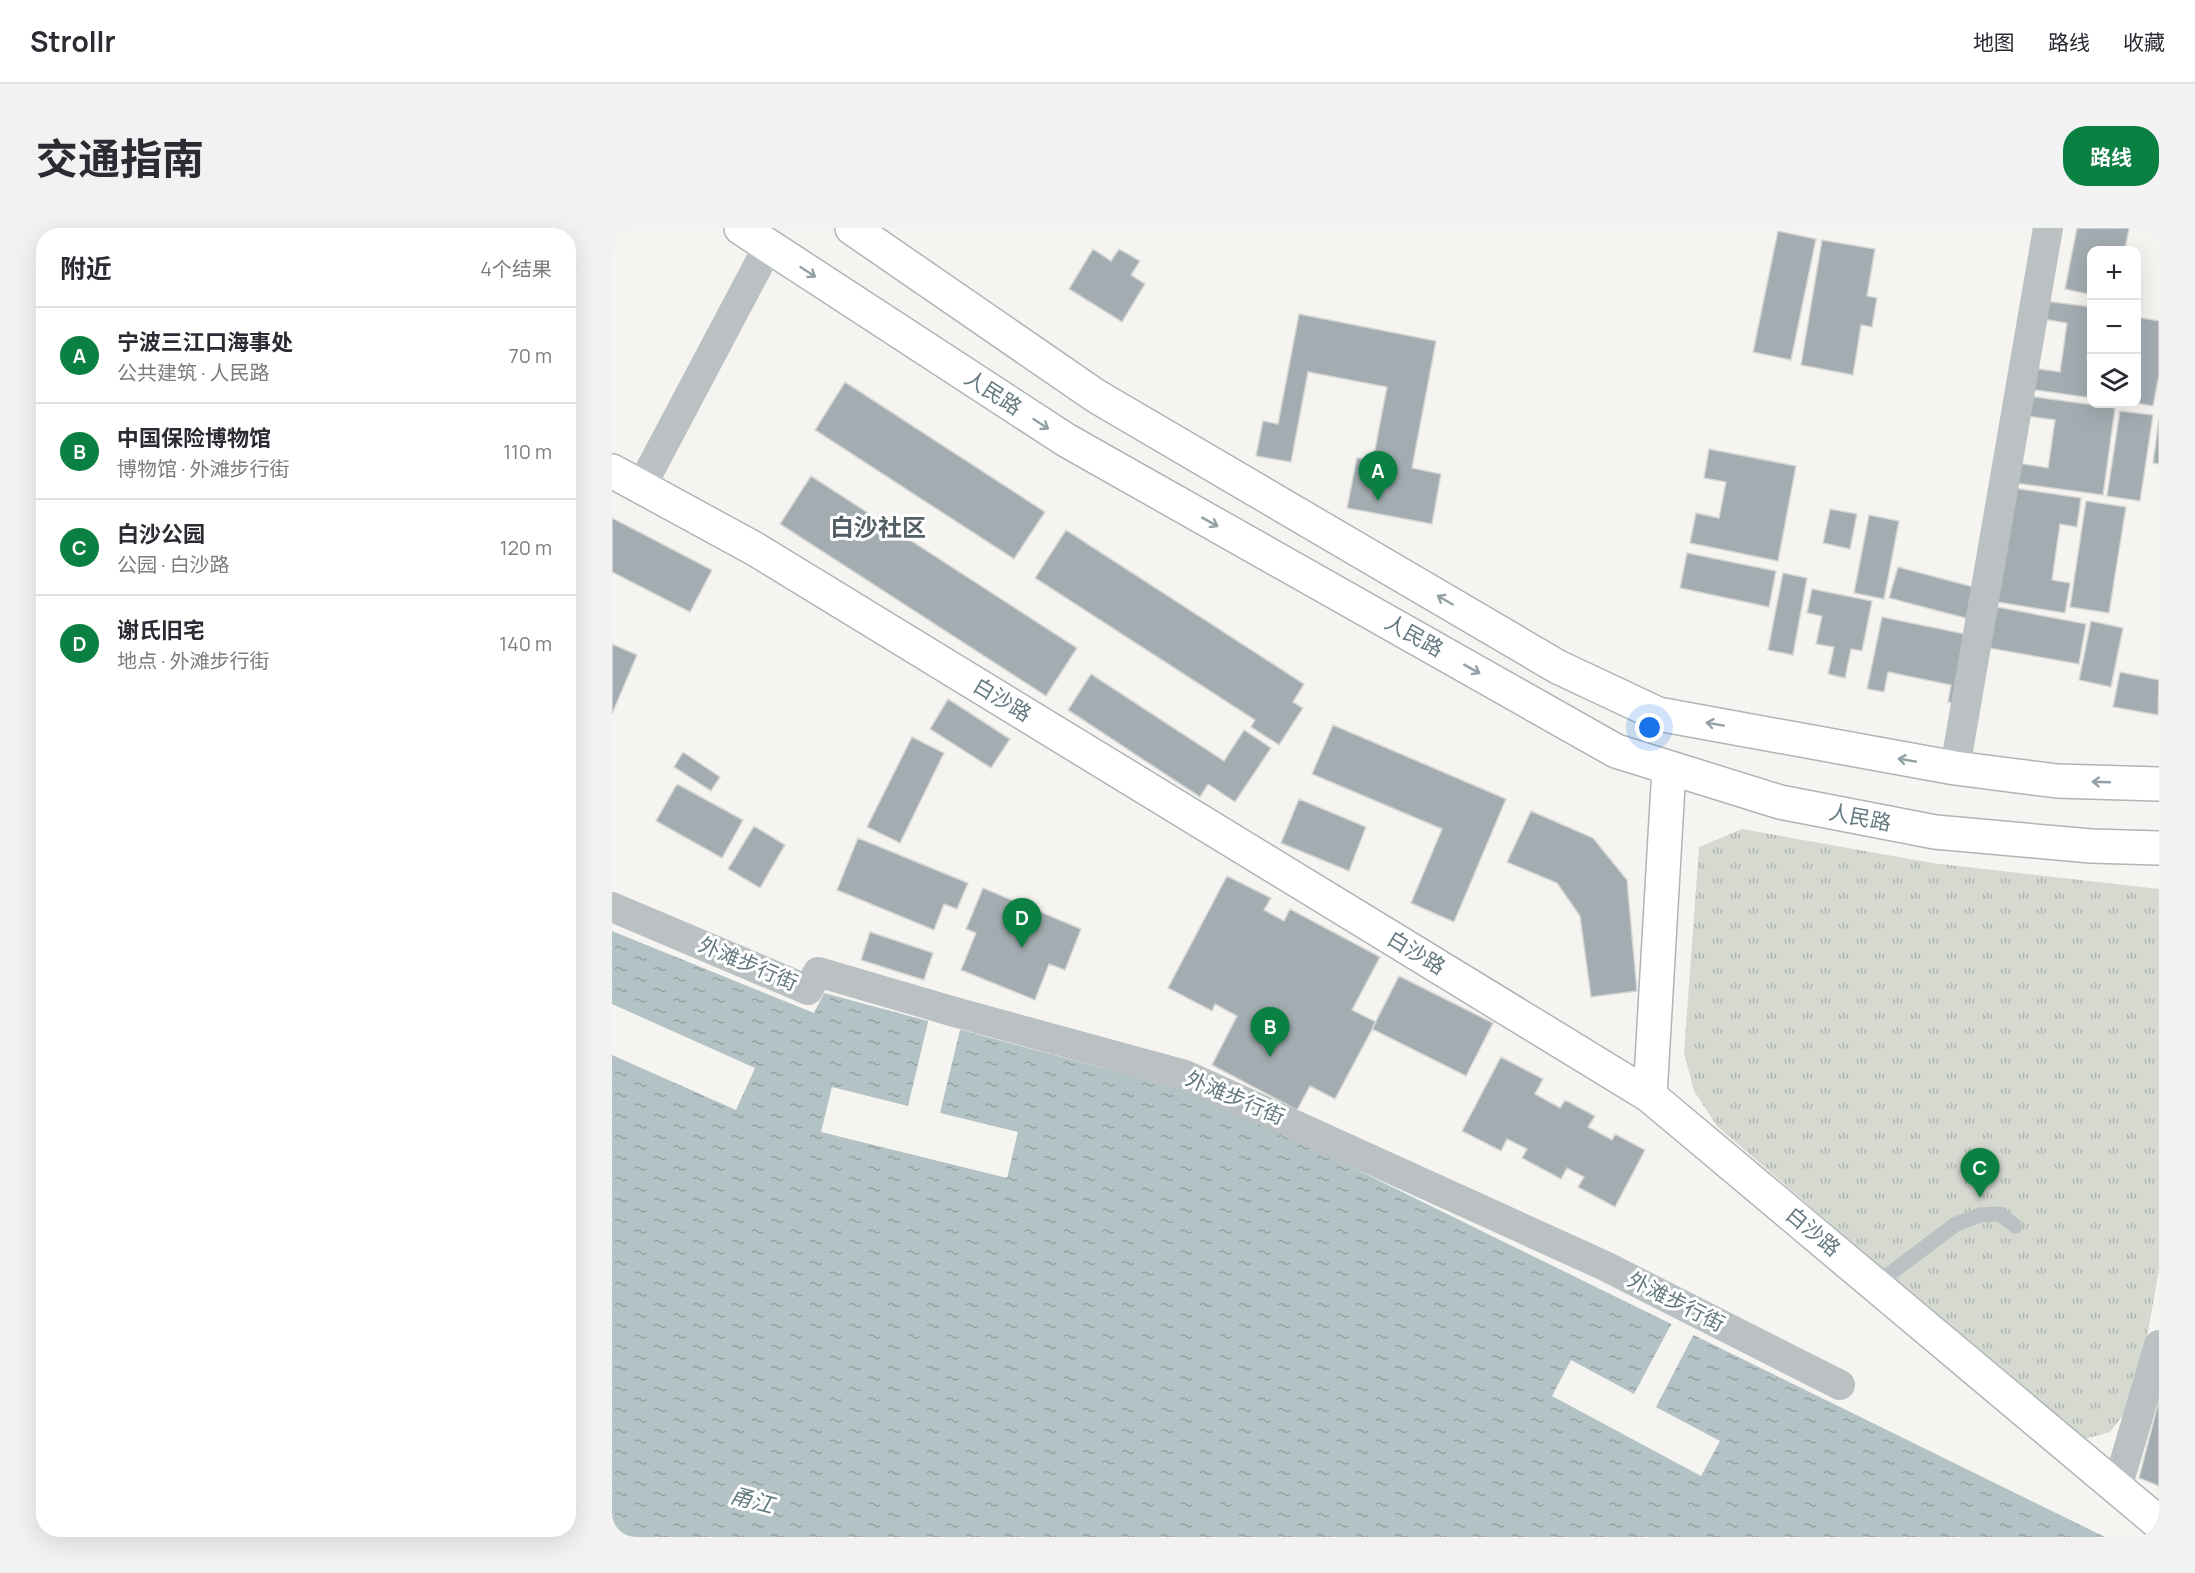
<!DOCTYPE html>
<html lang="zh">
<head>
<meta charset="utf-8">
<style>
	:root { --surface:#fff; --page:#f2f2f3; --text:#2b2b33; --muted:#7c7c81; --line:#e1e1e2; --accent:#0b8043 }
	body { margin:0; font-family:Manrope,"Noto Sans SC",sans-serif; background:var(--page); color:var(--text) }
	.controls { position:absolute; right:18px; top:18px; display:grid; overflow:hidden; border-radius:12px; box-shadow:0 6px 24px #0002 }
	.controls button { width:54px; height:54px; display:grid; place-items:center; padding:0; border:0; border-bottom:2px solid var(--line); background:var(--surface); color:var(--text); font:30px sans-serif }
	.you { position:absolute; left:1038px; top:500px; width:21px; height:21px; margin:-15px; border:4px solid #fff; border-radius:50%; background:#1a73e8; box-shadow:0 0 0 9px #1a73e833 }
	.badge { display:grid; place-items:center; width:39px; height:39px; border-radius:50%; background:var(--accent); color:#fff; font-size:20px; font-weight:700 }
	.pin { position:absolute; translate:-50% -50px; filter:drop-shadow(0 2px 3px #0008) }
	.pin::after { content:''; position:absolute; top:32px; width:21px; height:18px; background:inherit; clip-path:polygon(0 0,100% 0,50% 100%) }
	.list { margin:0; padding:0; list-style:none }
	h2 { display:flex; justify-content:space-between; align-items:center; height:78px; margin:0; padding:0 24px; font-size:26px }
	h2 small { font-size:20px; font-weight:400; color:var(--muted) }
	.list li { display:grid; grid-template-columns:39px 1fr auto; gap:18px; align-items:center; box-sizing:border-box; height:96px; padding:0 24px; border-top:2px solid var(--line) }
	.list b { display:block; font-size:22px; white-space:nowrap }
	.list p { margin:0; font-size:20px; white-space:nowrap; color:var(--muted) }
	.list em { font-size:20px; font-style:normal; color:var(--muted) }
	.icon { flex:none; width:33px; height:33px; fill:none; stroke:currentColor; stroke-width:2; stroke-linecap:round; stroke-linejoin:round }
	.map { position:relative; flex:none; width:1547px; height:1309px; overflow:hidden; border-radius:24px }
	header { display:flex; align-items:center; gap:36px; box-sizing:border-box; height:84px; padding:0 30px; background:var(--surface); border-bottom:2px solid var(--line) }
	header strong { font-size:28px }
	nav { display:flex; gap:33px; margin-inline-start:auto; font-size:21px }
	.intro { display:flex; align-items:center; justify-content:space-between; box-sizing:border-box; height:144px; padding:0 36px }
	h1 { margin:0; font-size:42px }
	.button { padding:15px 27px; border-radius:24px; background:var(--accent); color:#fff; font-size:21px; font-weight:700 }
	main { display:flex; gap:36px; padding:0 36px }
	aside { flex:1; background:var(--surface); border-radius:24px; box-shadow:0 6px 24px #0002 }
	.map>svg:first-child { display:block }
	.park { fill:url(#park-tufts) }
	.water { fill:url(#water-ripples) }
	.pier { fill:#f5f4f1 }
	.building { fill:#a3adb1; stroke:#d6d6d4; stroke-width:1.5 }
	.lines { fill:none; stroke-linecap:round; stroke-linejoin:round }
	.secondary-casing { stroke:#aeb5b8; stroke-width:36 }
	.lane { stroke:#bbc1c3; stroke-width:15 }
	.street { stroke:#bbc1c3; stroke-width:30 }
	.secondary { stroke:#fff; stroke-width:33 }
	.oneway { stroke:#93a1a7 }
	.labels { text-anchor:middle; stroke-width:6; stroke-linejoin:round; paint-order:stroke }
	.street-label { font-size:21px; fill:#657981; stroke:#fff }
	.water-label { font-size:22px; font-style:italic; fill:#617b7e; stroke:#fff }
	.quarter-label { font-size:24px; font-weight:bold; fill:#536066; stroke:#fff }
</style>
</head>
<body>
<header>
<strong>Strollr</strong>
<nav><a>地图</a><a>路线</a><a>收藏</a></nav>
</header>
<div class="intro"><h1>交通指南</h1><a class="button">路线</a></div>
<main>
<aside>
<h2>附近<small>4个结果</small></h2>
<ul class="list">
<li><span class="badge">A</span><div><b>宁波三江口海事处</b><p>公共建筑 · 人民路</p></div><em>70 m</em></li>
<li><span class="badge">B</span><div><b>中国保险博物馆</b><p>博物馆 · 外滩步行街</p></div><em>110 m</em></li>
<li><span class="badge">C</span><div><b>白沙公园</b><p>公园 · 白沙路</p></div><em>120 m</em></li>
<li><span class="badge">D</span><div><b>谢氏旧宅</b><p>地点 · 外滩步行街</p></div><em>140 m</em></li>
</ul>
</aside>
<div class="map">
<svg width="1547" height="1309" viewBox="0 0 1547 1309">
	<defs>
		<pattern id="park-tufts" width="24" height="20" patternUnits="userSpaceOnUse" patternTransform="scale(1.5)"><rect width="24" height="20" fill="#d5d9d0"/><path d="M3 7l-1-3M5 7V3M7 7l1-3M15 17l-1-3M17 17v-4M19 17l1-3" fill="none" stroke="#b0b5ae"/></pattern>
		<pattern id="water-ripples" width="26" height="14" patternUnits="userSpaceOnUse" patternTransform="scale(1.5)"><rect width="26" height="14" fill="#b3c2c4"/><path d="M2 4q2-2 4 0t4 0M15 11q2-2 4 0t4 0" fill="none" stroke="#95a2a5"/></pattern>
	</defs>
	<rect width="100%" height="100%" fill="#f5f4f1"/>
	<path class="park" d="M1130,601L1320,635L1547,661V1042L1532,1126L1515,1182L1498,1204L1468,1212L1105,898L1082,863L1072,825L1087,619Z"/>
	<path class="water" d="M0,703L202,785L212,765L595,868L1493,1309H0Z"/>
	<path class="pier" d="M0,776L143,840L124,882L0,827Z
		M317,790L349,798L328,885L406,904L395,950L209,904L220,859L296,878Z
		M1061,1093L1083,1104L1044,1179L1108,1213L1089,1248L940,1168L959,1132L1022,1166Z"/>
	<path class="building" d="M1465,0H1517L1513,22H1480V67L1453,61Z
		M1166,3L1204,11L1179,132L1141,124Z
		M1210,12L1263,21L1255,68L1265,70L1260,99L1249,97L1241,147L1189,137Z
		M481,21L499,33L507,21L528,33L519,47L533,56L510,94L457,61Z
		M1433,73L1480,79V170L1417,161L1420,140L1448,144L1455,95L1431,91Z
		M687,86L824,113L800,240L829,246L820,296L735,280L745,230L761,232L775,159L696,144L679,234L644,228L651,193L666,196Z
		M1524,89L1547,93V147L1541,178L1524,175Z
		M233,154L433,284L402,331L203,202Z
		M1417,168L1503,180L1491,267L1403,255L1406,235L1436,240L1443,192L1414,188Z
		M1508,183L1541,187L1528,273L1495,268Z
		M1547,190V236L1541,235Z
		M1097,221L1184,238L1166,333L1078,315L1084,285L1107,290L1114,254L1092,250Z
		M199,248L465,420L434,468L168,296Z
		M1401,260L1469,270L1465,299L1448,296L1440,352L1458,355L1453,385L1385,374Z
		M1474,273L1514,279L1497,385L1458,379Z
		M1218,281L1245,286L1238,321L1211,315Z
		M1257,287L1287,293L1272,371L1242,365Z
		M0,290L100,342L78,384L0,344Z
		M454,302L692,456L681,474L691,480L667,517L639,499L643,492L423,350Z
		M1075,325L1164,343L1157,379L1068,360Z
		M1286,339L1369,361L1361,392L1277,370Z
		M1171,345L1195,350L1181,427L1156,422Z
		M1200,361L1260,373L1250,423L1239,421L1233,450L1216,446L1222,419L1204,416L1210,388L1195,385Z
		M1385,379L1474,396L1467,436L1377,420Z
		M1270,389L1363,408L1349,477L1336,474L1339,457L1276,444L1272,464L1255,461Z
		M1479,393L1511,400L1499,459L1467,452Z
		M0,416L25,427L0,486Z
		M1508,444L1547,452L1546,487L1501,479Z
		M479,446L612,533L632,502L659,520L623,574L596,556L588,569L456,482Z
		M336,471L398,511L379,540L318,501Z
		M721,497L894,571L842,694L799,675L830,601L700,546Z
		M300,509L332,525L288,615L255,599Z
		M71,524L108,549L99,563L62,539Z
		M65,556L131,592L110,630L44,593Z
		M687,571L754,599L737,643L669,615Z
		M919,583L981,610L1015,652L1025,763L979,769L968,688L945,655L895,634Z
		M142,598L173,617L148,660L116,641Z
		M246,610L356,655L345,681L332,676L322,702L225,662Z
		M615,648L659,670L652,682L672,693L678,681L768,729L740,782L764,794L723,871L698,858L685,882L600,837L625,788L603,776L600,783L556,760Z
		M371,660L469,701L453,742L437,736L423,772L349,742L364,705L354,701Z
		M258,704L321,725L312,752L249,732Z
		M787,748L881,795L854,848L760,801Z
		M889,829L931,851L923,866L948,880L953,872L983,888L976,899L1000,912L1003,906L1033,922L1003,979L966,959L972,949L955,940L949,951L910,930L915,921L895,911L889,923L850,903Z
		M1547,1172V1258L1527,1250Z"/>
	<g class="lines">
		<defs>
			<path id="secondary" d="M129,0L454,212L1004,523L1168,574L1323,604L1479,618L1547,620
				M240,0L484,168L946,439L1046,486L1343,540L1445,553L1547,556
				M0,243L143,321L1038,868L1547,1295
				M1038,868L1057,540"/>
		</defs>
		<use href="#secondary" class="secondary-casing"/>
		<path class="lane" d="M1263,1057L1344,996L1368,987L1388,986L1403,998"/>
		<path class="street" d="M30,257L156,19
			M1343,540L1436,0
			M0,679L196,762L206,744L339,783L573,847L993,1038L1228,1157
			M1505,1260L1547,1117"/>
		<use href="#secondary" class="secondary"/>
	</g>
	<defs><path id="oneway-shaft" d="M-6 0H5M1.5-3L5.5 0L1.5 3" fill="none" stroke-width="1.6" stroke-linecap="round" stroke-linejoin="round" transform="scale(1.5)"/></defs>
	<g class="oneway">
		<use href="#oneway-shaft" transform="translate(196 44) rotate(33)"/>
		<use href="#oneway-shaft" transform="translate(429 196) rotate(33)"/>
		<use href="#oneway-shaft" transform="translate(598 294) rotate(29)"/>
		<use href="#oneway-shaft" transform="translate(833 372) rotate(-150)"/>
		<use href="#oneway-shaft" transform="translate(860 441) rotate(29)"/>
		<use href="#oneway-shaft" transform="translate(1103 496) rotate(-170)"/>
		<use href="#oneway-shaft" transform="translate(1295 532) rotate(-170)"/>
		<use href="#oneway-shaft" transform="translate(1489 554) rotate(-178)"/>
	</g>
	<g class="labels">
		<g class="street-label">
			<text transform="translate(381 165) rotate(33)" y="7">人民路</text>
			<text transform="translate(802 408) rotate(29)" y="7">人民路</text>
			<text transform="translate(390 472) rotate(31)" y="7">白沙路</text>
			<text transform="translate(1248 590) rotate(11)" y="7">人民路</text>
			<text transform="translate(804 725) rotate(31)" y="7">白沙路</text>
			<text transform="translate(136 736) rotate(23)" y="7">外滩步行街</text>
			<text transform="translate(623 870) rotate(23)" y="7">外滩步行街</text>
			<text transform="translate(1201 1004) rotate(40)" y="7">白沙路</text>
			<text transform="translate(1064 1074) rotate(27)" y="7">外滩步行街</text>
		</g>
		<g class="water-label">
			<text transform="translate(140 1272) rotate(15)" y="8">甬江</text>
		</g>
		<g class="quarter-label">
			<text x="266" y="308">白沙社区</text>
		</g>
	</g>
</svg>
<div class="controls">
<button>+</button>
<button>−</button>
<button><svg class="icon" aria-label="layers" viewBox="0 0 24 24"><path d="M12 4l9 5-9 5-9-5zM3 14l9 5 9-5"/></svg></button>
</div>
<div class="you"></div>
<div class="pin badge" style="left:766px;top:273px">A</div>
<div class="pin badge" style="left:658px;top:829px">B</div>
<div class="pin badge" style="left:1368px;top:970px">C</div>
<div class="pin badge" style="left:410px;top:720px">D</div>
</div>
</main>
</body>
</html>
